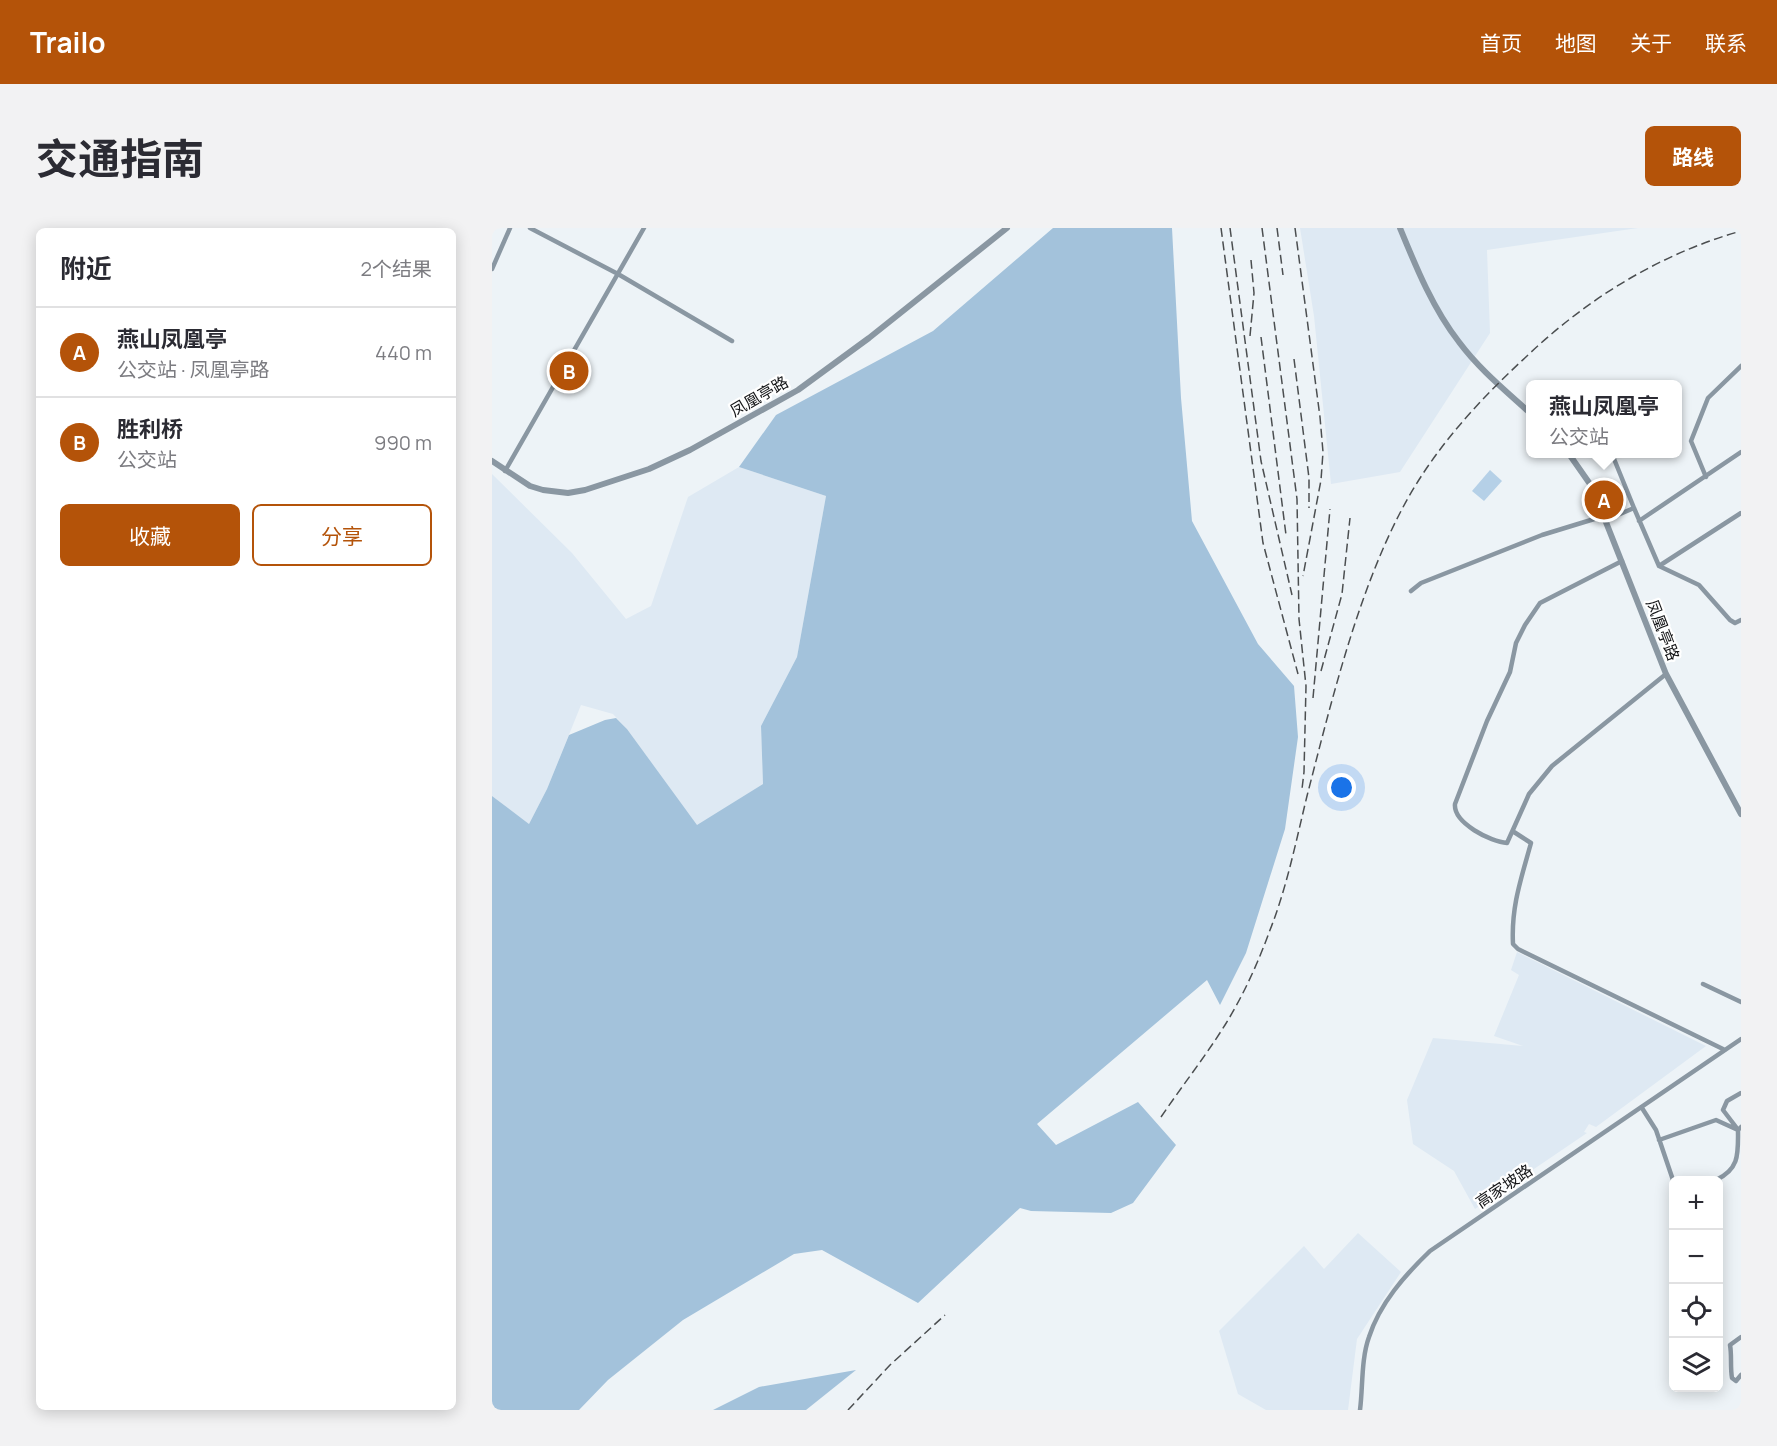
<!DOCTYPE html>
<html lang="zh">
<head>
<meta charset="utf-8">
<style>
	:root { --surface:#fff; --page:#f2f2f3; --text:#2b2b33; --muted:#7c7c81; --line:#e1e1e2; --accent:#b45309 }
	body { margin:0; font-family:Manrope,"Noto Sans SC",sans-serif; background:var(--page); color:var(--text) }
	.controls { position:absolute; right:18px; bottom:18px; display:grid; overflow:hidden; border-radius:9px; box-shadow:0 3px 15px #0003 }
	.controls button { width:54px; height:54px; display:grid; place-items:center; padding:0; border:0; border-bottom:2px solid var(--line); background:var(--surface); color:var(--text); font:30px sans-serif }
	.you { position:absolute; left:850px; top:560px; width:21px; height:21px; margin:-15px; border:4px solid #fff; border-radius:50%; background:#1a73e8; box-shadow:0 0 0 9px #1a73e833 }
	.badge { display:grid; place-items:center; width:39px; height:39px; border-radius:50%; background:var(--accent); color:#fff; font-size:20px; font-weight:700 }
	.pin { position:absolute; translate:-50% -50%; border:3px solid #fff; box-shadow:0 2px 6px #0006 }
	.popup { position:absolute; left:1034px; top:152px; width:156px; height:78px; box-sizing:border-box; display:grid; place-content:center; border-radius:9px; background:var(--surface); filter:drop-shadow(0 2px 4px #0005); font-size:20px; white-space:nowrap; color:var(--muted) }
	.popup b { font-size:22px; color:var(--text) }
	.popup::after { content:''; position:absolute; left:50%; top:100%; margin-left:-12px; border:12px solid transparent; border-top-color:var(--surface) }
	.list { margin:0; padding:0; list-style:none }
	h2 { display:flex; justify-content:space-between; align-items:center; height:78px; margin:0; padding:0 24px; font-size:26px }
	h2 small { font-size:20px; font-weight:400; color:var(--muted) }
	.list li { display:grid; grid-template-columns:39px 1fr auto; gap:18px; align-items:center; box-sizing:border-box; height:90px; padding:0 24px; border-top:2px solid var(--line) }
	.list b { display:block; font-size:22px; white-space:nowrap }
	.list p { margin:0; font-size:20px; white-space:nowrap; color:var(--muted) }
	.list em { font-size:20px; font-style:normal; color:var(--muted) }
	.actions { display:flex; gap:12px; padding:18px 24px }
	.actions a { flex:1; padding:14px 0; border:2px solid var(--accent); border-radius:9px; text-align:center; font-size:21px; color:var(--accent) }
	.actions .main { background:var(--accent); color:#fff }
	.icon { flex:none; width:33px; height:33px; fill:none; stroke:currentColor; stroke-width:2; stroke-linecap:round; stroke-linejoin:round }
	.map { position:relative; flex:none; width:1249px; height:1182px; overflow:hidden; border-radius:9px }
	header { display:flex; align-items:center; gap:36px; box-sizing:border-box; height:84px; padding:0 30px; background:var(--accent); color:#fff }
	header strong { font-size:28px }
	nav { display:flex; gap:33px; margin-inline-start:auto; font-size:21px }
	.intro { display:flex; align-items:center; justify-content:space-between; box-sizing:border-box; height:144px; padding:0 36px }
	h1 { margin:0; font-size:42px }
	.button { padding:15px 27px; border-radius:9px; background:var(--accent); color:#fff; font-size:21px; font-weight:700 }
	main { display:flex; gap:36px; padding:0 36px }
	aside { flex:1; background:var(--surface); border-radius:9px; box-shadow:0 3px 15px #0003 }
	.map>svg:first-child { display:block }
	.built { fill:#dee9f3 }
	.green { fill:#b5d0e7 }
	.forest { fill:#a3c2db }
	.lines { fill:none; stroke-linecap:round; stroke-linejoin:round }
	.minor { stroke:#8a97a2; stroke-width:4.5 }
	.tertiary { stroke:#8a97a2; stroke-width:6 }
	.rail { stroke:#4b4e50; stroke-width:1.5; stroke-dasharray:9 4.5; stroke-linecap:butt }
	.labels { text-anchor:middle; stroke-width:4.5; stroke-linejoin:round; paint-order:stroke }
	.street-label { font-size:16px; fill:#141517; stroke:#fff }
</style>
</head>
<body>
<header>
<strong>Trailo</strong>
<nav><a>首页</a><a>地图</a><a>关于</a><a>联系</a></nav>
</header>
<div class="intro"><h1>交通指南</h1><a class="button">路线</a></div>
<main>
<aside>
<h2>附近<small>2个结果</small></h2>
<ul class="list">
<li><span class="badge">A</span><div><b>燕山凤凰亭</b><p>公交站 · 凤凰亭路</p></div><em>440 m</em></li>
<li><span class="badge">B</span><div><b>胜利桥</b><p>公交站</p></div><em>990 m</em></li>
</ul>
<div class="actions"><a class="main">收藏</a><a>分享</a></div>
</aside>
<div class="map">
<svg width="1249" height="1182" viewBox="0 0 1249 1182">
	<rect width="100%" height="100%" fill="#edf3f7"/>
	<path class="built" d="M808,0H1146L995,22L998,105L908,244L839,256L822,88Z
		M247,239L334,268L305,429L269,498L271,556L205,598L135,501L121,486L89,477L55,561L37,596L0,568V246L80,325L134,391L159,378L196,269Z
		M1025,724L1214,818L1104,899L1097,896L1092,904L1095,905L983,981L962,943L921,916L915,872L941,810L1031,818L1002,808L1027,747L1019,742Z
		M866,1005L909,1044L865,1111L856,1182H774L746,1166L727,1103L812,1018L832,1041Z"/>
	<path class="green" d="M998,242L1010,253L992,273L980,263Z"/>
	<path class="forest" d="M561,0H680L689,170L700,293L766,416L802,458L806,509L793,601L754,725L728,777L715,752L545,896L564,917L646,874L684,917L641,975L619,985L539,983L528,980L426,1075L330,1022L302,1026L191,1092L116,1152L87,1182H0V568L37,596L55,561L77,507L113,492L124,490L135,501L205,597L271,556L269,498L305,429L334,268L247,239L284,187L441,103Z
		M364,1142L314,1182H221L267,1159Z"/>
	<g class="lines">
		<path class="minor" d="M38,0L126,46L240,113
			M0,41L18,0
			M1120,226L1142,280
			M13,243L152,0
			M1214,249L1199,213L1216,170L1249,138
			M1114,292L1142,280L1167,338L1207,357L1238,392L1243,395L1249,392
			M1147,293L1249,224
			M1130,333L1048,375L1033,397L1024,415L1018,444L995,493L963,576C961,595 999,614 1015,615L1037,566L1060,538L1174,446
			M1167,338L1249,285
			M919,363L929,355L1050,307L1112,288
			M1022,604L1039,615C1029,651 1019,679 1021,716L1026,721L1233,822
			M1211,756L1249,774
			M1150,880L1164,902L1182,955
			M1244,899L1231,882L1235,873L1249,865
			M1167,912L1224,892L1246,902
			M1224,952C1248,941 1246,925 1246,902L1249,899
			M1249,1109L1238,1117C1240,1128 1238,1138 1240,1150L1244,1153L1249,1147
			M868,1182C871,1159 869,1131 877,1109C888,1075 913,1047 938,1023L1249,811"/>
		<path class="tertiary" d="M908,0C924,39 941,81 967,114C987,141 1014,163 1038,185
			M1077,226L1098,256L1106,274L1174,446L1249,586
			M0,233L38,258L51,262L76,265L93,262L157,241L198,222L306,162L377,110L515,0"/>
		<path class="rail" d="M729,0L771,315L806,446
			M738,0L769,233L800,367
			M770,0L805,271L807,391L814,458L812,544L810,561
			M785,0L791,47
			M803,0L828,189L831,224L829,252L811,348
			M758,108L762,65L759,32
			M769,109L794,307
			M802,131L817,250V280
			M829,443L850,366L858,290
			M821,470L838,281
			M669,889C690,858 713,829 733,797C751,768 766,735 778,702C795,659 804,613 815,568C839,475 865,367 909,283C940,223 986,173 1035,128C1096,70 1168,26 1249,3
			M356,1182L398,1137L453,1087"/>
	</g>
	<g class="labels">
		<g class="street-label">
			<text transform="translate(267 168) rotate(-30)" y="6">凤凰亭路</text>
			<text transform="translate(1171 402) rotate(69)" y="6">凤凰亭路</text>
			<text transform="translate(1012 958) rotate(-34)" y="6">高家坡路</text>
		</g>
	</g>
</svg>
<div class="controls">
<button>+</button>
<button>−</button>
<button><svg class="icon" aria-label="locate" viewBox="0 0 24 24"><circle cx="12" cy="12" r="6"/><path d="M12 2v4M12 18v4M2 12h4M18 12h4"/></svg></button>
<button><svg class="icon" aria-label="layers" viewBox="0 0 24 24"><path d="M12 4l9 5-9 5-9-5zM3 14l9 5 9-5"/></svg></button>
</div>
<div class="you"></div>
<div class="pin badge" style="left:1112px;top:272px">A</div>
<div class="popup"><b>燕山凤凰亭</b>公交站</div>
<div class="pin badge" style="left:77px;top:143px">B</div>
</div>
</main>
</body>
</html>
